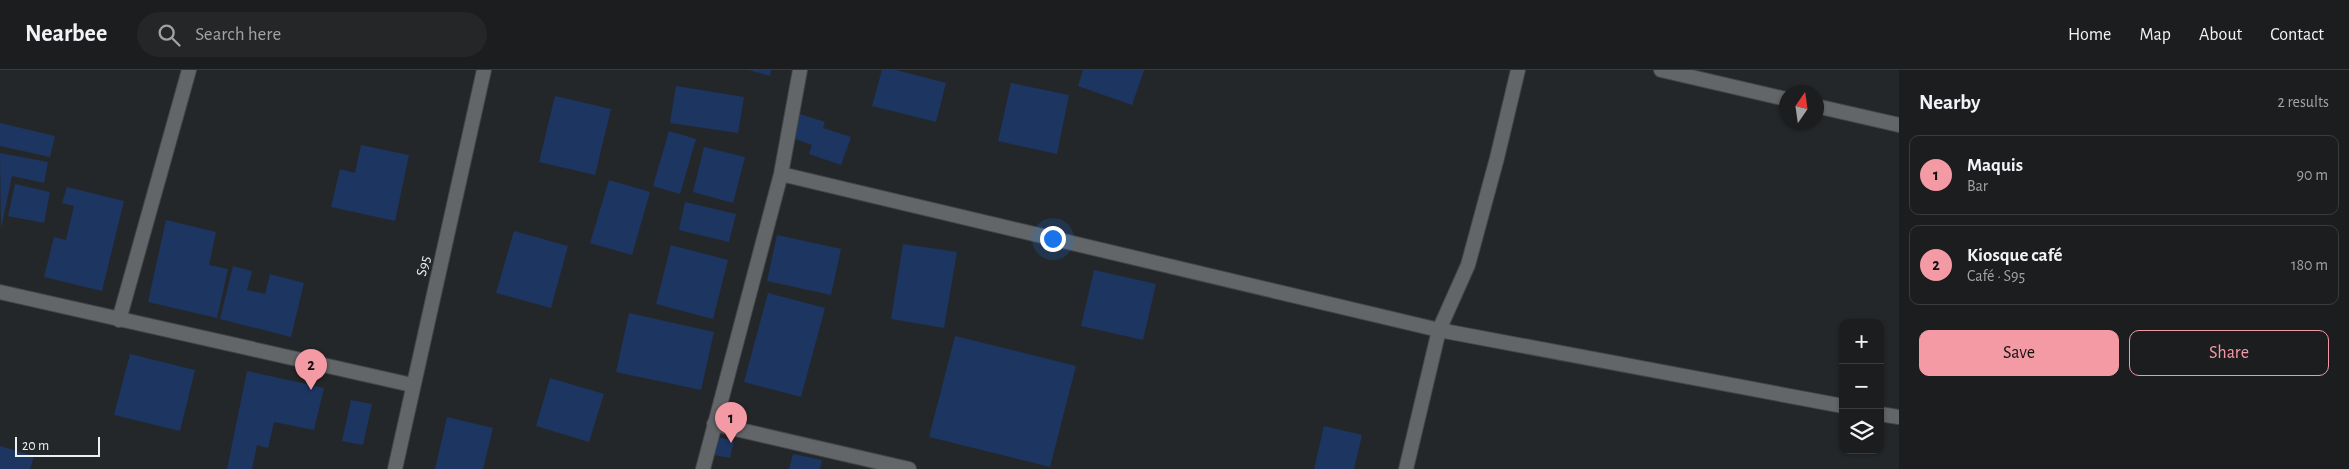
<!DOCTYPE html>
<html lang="en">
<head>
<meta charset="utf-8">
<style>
	:root { --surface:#1b1d1f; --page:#242628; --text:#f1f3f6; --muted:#a0a2a4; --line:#393b3d; --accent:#f49aa4 }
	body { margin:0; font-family:"Alegreya Sans",sans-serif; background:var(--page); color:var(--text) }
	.controls { position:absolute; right:15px; bottom:15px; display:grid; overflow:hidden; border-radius:10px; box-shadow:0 1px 4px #0004 }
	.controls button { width:45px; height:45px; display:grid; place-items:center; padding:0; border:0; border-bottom:1px solid var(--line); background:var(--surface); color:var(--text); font:25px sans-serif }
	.compass { position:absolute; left:1779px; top:15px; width:45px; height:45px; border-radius:50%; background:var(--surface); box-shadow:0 1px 4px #0004; rotate:13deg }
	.scale { position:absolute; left:15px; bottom:12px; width:85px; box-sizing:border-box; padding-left:5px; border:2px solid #edeff1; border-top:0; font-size:14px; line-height:18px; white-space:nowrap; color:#edeff1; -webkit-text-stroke:4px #242729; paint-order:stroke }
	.you { position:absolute; left:1052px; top:168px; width:18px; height:18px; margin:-12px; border:4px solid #fff; border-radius:50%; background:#1a73e8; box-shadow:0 0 0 8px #1a73e833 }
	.badge { display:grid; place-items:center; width:32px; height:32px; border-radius:50%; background:var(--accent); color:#111; font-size:16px; font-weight:700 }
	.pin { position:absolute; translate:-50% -41px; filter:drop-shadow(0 1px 2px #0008) }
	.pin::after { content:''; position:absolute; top:26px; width:18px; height:15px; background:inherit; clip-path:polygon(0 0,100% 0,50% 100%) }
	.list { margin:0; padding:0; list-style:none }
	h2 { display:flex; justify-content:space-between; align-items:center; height:65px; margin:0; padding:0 20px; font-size:21px }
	h2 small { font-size:16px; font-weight:400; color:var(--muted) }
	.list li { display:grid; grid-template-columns:32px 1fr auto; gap:15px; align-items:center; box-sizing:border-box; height:80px; margin:0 10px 10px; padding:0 10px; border:1px solid var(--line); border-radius:10px }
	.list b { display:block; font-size:19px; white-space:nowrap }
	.list p { margin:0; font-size:16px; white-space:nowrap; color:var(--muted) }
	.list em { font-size:16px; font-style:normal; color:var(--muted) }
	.actions { display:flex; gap:10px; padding:15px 20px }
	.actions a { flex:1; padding:11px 0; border:1px solid var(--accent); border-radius:10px; text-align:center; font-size:18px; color:var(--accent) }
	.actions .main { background:var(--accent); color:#111 }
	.icon { flex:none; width:28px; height:28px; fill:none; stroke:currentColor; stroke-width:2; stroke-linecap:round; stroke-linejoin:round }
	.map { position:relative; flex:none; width:1899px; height:399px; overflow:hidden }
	header { display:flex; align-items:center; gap:30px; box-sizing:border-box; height:70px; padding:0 25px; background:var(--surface); border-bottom:1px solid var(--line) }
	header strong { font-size:24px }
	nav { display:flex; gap:28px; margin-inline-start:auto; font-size:18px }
	.search { width:350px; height:45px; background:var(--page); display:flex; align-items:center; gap:12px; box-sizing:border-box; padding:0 18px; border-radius:28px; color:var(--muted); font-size:19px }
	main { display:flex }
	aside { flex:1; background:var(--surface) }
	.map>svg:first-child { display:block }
	.building { fill:#1d3561 }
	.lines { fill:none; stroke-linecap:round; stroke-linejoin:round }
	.minor-casing { stroke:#434648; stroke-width:16 }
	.minor { stroke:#626668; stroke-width:14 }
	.labels { text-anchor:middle; stroke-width:5; stroke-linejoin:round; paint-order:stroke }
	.street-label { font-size:15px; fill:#edeff1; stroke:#242729 }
</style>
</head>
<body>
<header>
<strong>Nearbee</strong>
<div class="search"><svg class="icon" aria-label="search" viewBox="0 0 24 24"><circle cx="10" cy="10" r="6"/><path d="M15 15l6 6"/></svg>Search here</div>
<nav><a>Home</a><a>Map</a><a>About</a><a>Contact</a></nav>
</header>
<main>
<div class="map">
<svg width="1899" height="399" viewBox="0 0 1899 399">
	<rect width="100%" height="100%" fill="#242729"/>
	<path class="building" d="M749,0H771L770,6Z
		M882,0H896L946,13L936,52L872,36Z
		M1083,0H1144L1132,35L1078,16Z
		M1011,13L1069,25L1057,84L998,71Z
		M676,16L744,27L738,63L670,53Z
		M555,26L611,39L595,105L539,92Z
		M797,43L825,52L823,58L851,67L841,95L809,84L812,75L789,67Z
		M0,53L55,66L50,87L0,76Z
		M669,61L696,69L680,124L653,116Z
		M361,75L409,85L395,151L331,137L340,99L355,103Z
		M704,77L745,87L733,133L693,122Z
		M0,83L48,92L44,113L12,106L1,159Z
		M609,110L650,122L632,185L590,173Z
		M15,114L50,122L44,153L8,146Z
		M67,117L124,131L102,221L44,207L54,167L66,170L74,136L62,133Z
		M685,132L736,144L729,172L679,160Z
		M166,150L216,162L209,195L228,199L217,248L148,232Z
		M514,161L568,176L551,238L496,223Z
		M777,165L841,179L831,225L767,211Z
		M903,174L957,182L944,258L891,249Z
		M671,175L728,190L713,249L656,234Z
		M233,196L252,201L247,220L265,224L270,204L304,213L291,267L220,249Z
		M1094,200L1156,214L1143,270L1081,256Z
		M768,223L825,238L801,327L744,312Z
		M629,243L714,262L701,320L616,302Z
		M955,266L1076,296L1050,397L929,367Z
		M130,284L195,300L180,361L114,345Z
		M247,301L324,318L314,360L274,352L268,378L257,375L252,399H227Z
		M550,308L604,324L589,372L536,356Z
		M351,330L372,334L363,375L342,371Z
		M447,347L493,358L483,399H435Z
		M1324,356L1362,365L1354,399H1314Z
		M713,366L734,371L730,388L714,385L711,399H706Z
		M0,376L34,386L30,399H0Z
		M793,384L822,390L820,399H789Z"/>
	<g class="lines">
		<defs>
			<path id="minor" d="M1661,0L1786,29
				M1816,36L1899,55
				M781,104L1439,260L1843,336
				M0,222L412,315
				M119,250L189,0
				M1880,344L1899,347
				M714,354L909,399
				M395,399L484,0
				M703,399L781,104L800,0
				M1406,399L1439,260L1468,195L1497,88L1518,0"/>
		</defs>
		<use href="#minor" class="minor-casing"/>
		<use href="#minor" class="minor"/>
	</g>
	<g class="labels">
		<g class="street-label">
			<text transform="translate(423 196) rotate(-77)" y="5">S95</text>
		</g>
	</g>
</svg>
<div class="controls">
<button>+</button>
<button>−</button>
<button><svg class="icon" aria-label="layers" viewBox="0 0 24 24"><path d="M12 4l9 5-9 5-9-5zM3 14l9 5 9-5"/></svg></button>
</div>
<svg class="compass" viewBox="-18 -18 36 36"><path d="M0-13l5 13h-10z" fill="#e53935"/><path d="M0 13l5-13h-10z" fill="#a0a2a4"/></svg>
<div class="scale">20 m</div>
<div class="you"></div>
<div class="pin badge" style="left:731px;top:373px">1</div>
<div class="pin badge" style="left:311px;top:320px">2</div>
</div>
<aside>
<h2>Nearby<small>2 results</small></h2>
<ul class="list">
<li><span class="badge">1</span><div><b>Maquis</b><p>Bar</p></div><em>90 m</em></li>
<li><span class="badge">2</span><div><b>Kiosque café</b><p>Café · S95</p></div><em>180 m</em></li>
</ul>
<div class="actions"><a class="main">Save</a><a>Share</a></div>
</aside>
</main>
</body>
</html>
